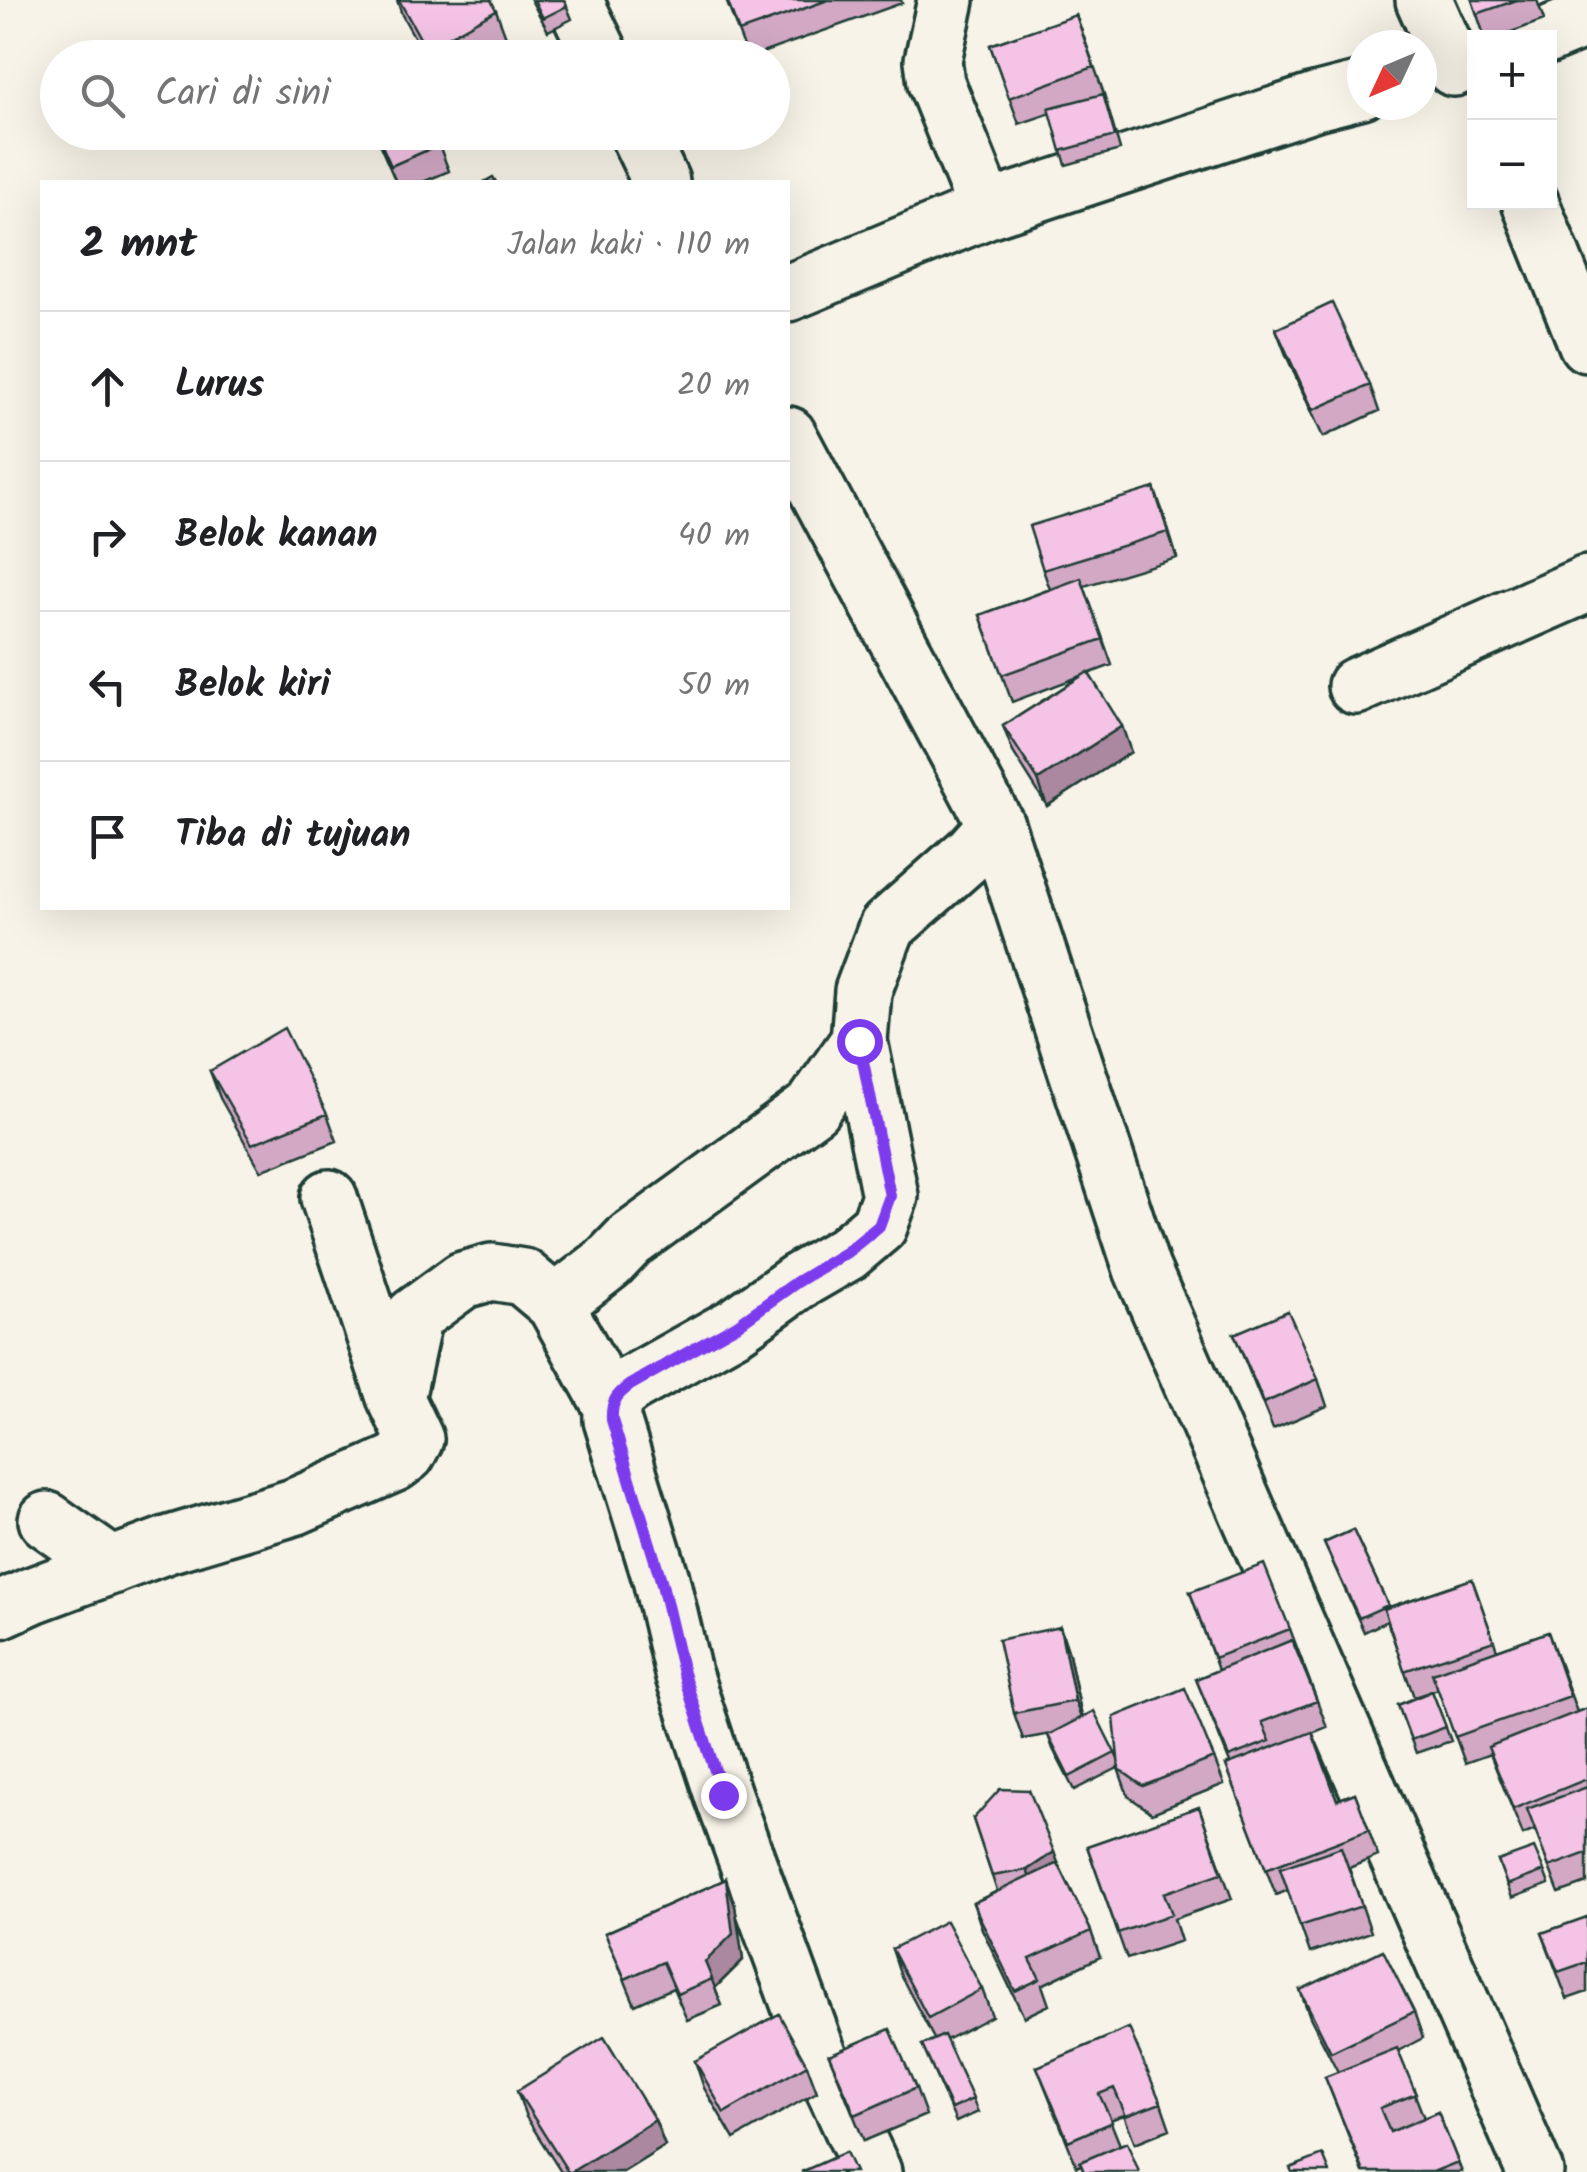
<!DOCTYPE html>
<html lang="id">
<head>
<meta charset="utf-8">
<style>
	:root { --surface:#fff; --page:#f6f6f6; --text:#202124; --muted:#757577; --line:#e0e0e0 }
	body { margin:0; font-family:Kalam,sans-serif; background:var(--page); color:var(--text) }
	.controls { position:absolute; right:30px; top:30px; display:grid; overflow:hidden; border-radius:0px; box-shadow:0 10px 40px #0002 }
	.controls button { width:90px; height:90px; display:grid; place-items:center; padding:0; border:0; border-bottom:2px solid var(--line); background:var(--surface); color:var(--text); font:50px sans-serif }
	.compass { position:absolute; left:1347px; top:30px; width:90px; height:90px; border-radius:50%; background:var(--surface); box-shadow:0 10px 40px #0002; rotate:226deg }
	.stop { position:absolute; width:30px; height:30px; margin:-22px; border:8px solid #7c3aed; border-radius:50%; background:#fff }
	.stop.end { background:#7c3aed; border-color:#fff; box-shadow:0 2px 10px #0008 }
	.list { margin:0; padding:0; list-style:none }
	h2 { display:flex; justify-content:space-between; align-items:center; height:130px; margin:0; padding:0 40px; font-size:42px }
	h2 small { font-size:32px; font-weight:400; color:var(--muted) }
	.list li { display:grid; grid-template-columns:65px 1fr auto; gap:30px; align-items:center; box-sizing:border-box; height:150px; padding:0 40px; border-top:2px solid var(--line) }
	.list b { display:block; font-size:38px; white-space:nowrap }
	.list em { font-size:32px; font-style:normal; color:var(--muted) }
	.icon { flex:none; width:55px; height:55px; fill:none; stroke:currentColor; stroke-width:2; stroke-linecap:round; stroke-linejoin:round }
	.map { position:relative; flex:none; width:1587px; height:2172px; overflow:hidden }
	.search { position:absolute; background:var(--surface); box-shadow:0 10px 40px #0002; left:40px; top:40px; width:750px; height:110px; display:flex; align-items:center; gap:25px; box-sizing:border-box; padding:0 35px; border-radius:55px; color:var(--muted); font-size:38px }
	.panel { position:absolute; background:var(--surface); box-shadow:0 10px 40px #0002; left:40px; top:180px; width:750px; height:730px; border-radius:0px }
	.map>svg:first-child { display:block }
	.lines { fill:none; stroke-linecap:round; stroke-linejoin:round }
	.minor-casing { stroke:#1f3d34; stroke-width:62 }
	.minor { stroke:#f7f3e8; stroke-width:55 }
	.wall { fill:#d2a8c5; stroke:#1f3d34; stroke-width:2.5 }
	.shaded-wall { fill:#ab88a0; stroke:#1f3d34; stroke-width:2.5 }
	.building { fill:#f4c3e5; stroke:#1f3d34; stroke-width:2.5 }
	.route { stroke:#7c3aed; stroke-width:12 }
</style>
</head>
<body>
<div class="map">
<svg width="1587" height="2172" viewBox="0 0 1587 2172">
	<rect width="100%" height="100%" fill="#f7f3e8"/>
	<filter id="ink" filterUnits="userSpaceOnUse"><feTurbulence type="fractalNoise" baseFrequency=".01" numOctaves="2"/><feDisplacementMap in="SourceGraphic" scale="20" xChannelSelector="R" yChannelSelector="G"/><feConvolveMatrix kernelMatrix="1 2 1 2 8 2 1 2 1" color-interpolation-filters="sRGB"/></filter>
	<g filter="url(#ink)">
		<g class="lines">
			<defs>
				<path id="minor" d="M574,0L602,58
					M946,0L933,60L936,83L987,210
					M1424,0L1454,68
					M1541,38L1587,19
					M637,132L661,182
					M1530,202L1587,344
					M788,293L987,210L1315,102L1362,90
					M788,435L996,825L1142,1269L1535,2172
					M1356,686L1587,584
					M329,1198L395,1397
					M555,1304L611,1405
					M47,1520L112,1566
					M0,1610L33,1595L167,1545L294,1507L395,1463L407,1454L415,1439L396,1399L414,1316L463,1280L492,1272L523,1277L555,1304L608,1263L629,1241L813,1107L859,1041
					M873,2172L817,2052L723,1795L683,1673L661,1579L612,1420C611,1402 616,1395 630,1385L737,1325L797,1282L847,1253L879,1226L890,1196L859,1041L863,991L887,927L973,851L996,825"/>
			</defs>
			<use href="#minor" class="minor-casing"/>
			<use href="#minor" class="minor"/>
		</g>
		<path class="wall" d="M397,0L496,10L506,37L468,58H426L402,15Z
			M531,0H564L572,19L548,31Z
			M726,0H901L902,3L748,58Z
			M1472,0H1537L1544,20L1495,38H1485Z
			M1076,15L1104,94L1120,150L1066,165L1051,113L1019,124L990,45Z
			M374,132H434L449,171L423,182H396Z
			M1276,329L1370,385L1379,411L1323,437L1286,355Z
			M1154,488L1177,558L1084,586L1112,665L1088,674L1131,752L1047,806L1013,752L1003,726L1081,676L1012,702L980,615L1050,589L1043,570Z
			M210,1071L327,1114L337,1141L261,1171L220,1098Z
			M1234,1334L1318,1379L1327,1406L1273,1429Z
			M1353,1530L1389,1607L1472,1579L1497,1650L1548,1632L1577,1712L1587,1708V1883L1559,1893L1535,1830L1523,1835L1490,1754L1465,1763L1438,1689L1414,1697L1387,1621L1364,1632L1324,1543Z
			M1190,1592L1290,1629L1327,1727L1312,1733L1337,1800L1355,1793L1378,1856L1349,1868L1371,1932L1310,1953L1288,1890L1276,1895L1226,1765L1230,1763L1196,1679L1218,1670Z
			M1060,1627L1069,1654L1082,1717L1115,1753L1118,1759L1214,1758L1224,1784L1152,1813L1128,1796L1118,1768L1074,1790L1053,1749L1048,1735L1051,1734L1023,1739L1014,1713Z
			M1432,1691L1451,1741L1416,1753L1398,1705Z
			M1199,1807L1232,1899L1174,1919L1181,1941L1127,1959L1087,1846Z
			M973,1819L1060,1868L1091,1931L1100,1957L1042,1985L1049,2005L1024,2017L982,1929L973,1903L997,1891Z
			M1498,1861L1544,1871L1549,1884L1512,1898Z
			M726,1879L735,1906L743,1960L715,1988L722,2005L687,2020L673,1988L635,2005L605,1933Z
			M1587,1917V1992L1567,1999L1542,1933Z
			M892,1949L982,1989L992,2016L946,2040L978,2112L956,2122L922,2045L934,2039L901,1976Z
			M1300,1990L1414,2012L1423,2038L1398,2051L1424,2118L1438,2112L1462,2172H1363L1325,2077L1338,2072L1310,2017Z
			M829,2055L916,2088L926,2115L864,2141Z
			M695,2061L807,2065L817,2092L734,2139L704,2088Z
			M1037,2067L1161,2103L1170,2129L1135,2143L1124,2115L1110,2120L1120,2145L1077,2167Z
			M517,2091L655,2120L665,2146L623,2172H561L526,2117Z"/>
		<path class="shaded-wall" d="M1154,488L1164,515L1177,558L1168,532Z
			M1122,726L1131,752L1047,806L1038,780Z
			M1060,1627L1069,1654L1084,1727L1075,1701Z
			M1054,1852L1064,1878L1037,1897L1027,1870Z
			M726,1879L735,1906L743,1960L715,1988L705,1962Z
			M655,2120L665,2146L623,2172H571Z"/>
		<path class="building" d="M399,0H491L496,10L426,49Z
			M534,0H564L567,6L543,18Z
			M727,0H828L739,32Z
			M1472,0H1517L1477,14Z
			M1076,15L1094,67L1009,98L990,45Z
			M1103,94L1115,136L1061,151L1049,108Z
			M376,132H434L439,145L391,166Z
			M493,177L496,182H484Z
			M1332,303L1370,385L1313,410L1276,329Z
			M1154,488L1168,532L1043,570L1029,526Z
			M1081,578L1103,639L1002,675L980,615Z
			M1088,672L1122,726L1038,780L1003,726Z
			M284,1028L327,1114L252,1144L210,1071Z
			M1288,1311L1318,1379L1264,1403L1234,1334Z
			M1353,1530L1388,1605L1359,1618L1324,1543Z
			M1264,1564L1290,1629L1214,1658L1190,1592Z
			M1472,1579L1494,1641L1404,1671L1384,1609Z
			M1060,1627L1075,1701L1014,1713L998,1640Z
			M1548,1632L1570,1696L1455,1737L1432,1673Z
			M1292,1640L1317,1701L1262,1722L1270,1741L1229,1757L1196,1679Z
			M1185,1688L1214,1758L1143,1786L1119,1769L1114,1717Z
			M1432,1691L1446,1727L1411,1740L1398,1705Z
			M1587,1708V1779L1513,1809L1488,1747Z
			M1094,1711L1115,1753L1069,1777L1048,1735Z
			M1312,1732L1337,1800L1355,1793L1369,1830L1266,1869L1226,1765Z
			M1587,1787V1853L1549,1867L1527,1809Z
			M1000,1789L1029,1790L1054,1852L1027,1870L992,1876L973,1819Z
			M1199,1807L1222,1873L1164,1893L1172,1914L1118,1933L1087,1846Z
			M1341,1847L1362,1906L1300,1926L1280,1868Z
			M1534,1848L1544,1871L1507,1885L1498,1861Z
			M1058,1863L1091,1931L1030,1959L1040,1979L1015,1991L973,1903Z
			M726,1879L733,1934L705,1962L712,1979L677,1994L663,1962L625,1979L605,1933Z
			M1587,1917V1962L1558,1972L1542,1933Z
			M946,1921L982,1989L928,2018L892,1949Z
			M1383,1950L1414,2012L1331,2052L1300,1990Z
			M779,2014L807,2065L724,2113L695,2061Z
			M1129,2028L1161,2103L1126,2116L1114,2088L1099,2094L1112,2122L1068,2141L1037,2067Z
			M890,2029L916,2088L855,2115L829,2055Z
			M944,2035L973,2099L951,2109L922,2045Z
			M604,2037L655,2120L571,2172H568L517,2091Z
			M1397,2048L1416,2094L1380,2108L1390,2132L1438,2112L1458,2162L1433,2172H1364L1325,2077Z
			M1127,2142L1139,2172H1084L1080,2162Z
			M846,2152L855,2172H801Z
			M1323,2155L1330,2172H1292L1290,2168Z"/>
	</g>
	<g class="lines" filter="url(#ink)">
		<path class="route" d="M723,1795L683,1673L661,1580L612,1420C611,1402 616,1395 630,1385L737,1325L797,1282L847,1252L879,1226L890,1196L859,1041"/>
	</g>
</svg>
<div class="controls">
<button>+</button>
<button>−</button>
</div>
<svg class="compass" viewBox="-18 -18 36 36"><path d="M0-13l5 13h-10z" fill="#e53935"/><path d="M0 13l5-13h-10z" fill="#757577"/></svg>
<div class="stop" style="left:859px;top:1041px"></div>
<div class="stop end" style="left:723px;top:1795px"></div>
<div class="search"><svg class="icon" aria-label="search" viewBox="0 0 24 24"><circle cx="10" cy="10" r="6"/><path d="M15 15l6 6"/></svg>Cari di sini</div>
<section class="panel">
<h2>2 mnt<small>Jalan kaki · 110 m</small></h2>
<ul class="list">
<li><svg class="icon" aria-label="ahead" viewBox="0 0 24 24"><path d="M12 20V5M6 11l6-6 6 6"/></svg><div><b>Lurus</b></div><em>20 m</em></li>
<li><svg class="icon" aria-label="right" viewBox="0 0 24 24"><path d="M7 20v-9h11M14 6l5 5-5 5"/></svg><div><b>Belok kanan</b></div><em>40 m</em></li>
<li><svg class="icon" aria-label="left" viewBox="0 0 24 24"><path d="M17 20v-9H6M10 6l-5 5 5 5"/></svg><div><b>Belok kiri</b></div><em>50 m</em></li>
<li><svg class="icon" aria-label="arrive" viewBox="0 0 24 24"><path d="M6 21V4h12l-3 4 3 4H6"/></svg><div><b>Tiba di tujuan</b></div></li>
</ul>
</section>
</div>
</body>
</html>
